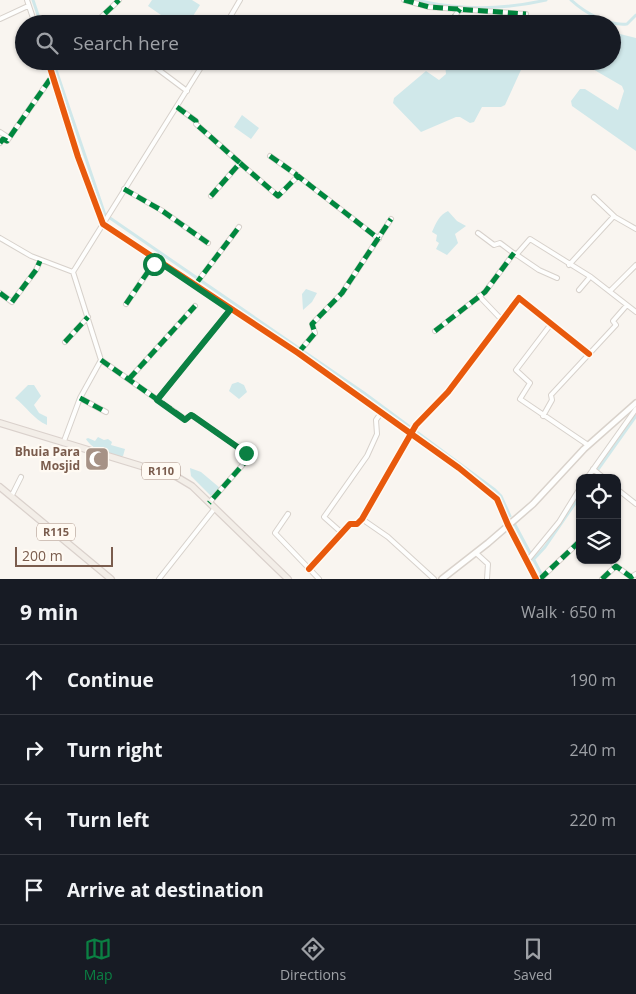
<!DOCTYPE html>
<html lang="en">
<head>
<meta charset="utf-8">
<style>
	:root { --surface:#171b24; --page:#242831; --text:#f1f3f6; --muted:#9ea1a6; --line:#363941; --accent:#0b8043 }
	body { margin:0; font-family:"Open Sans",sans-serif; background:var(--page); color:var(--text) }
	.controls { position:absolute; right:15px; bottom:15px; display:grid; overflow:hidden; border-radius:10px; box-shadow:0 1px 4px #0004 }
	.controls button { width:45px; height:45px; display:grid; place-items:center; padding:0; border:0; border-bottom:1px solid var(--line); background:var(--surface); color:var(--text); font:25px sans-serif }
	.scale { position:absolute; left:15px; bottom:12px; width:98px; box-sizing:border-box; padding-left:5px; border:2px solid #7a5c4d; border-top:0; font-size:14px; line-height:18px; white-space:nowrap; color:#7a5c4d; -webkit-text-stroke:4px #fffaf3; paint-order:stroke }
	.stop { position:absolute; width:15px; height:15px; margin:-11px; border:4px solid #0b8043; border-radius:50%; background:#fff }
	.stop.end { background:#0b8043; border-color:#fff; box-shadow:0 1px 5px #0008 }
	.list { margin:0; padding:0; list-style:none }
	h2 { display:flex; justify-content:space-between; align-items:center; height:65px; margin:0; padding:0 20px; font-size:21px }
	h2 small { font-size:16px; font-weight:400; color:var(--muted) }
	.list li { display:grid; grid-template-columns:32px 1fr auto; gap:15px; align-items:center; box-sizing:border-box; height:70px; padding:0 20px; border-top:1px solid var(--line) }
	.list b { display:block; font-size:19px; white-space:nowrap }
	.list em { font-size:16px; font-style:normal; color:var(--muted) }
	.icon { flex:none; width:28px; height:28px; fill:none; stroke:currentColor; stroke-width:2; stroke-linecap:round; stroke-linejoin:round }
	.map { position:relative; flex:none; width:636px; height:579px; overflow:hidden }
	.search { position:absolute; background:var(--surface); box-shadow:0 1px 4px #0004; left:15px; right:15px; top:15px; height:55px; display:flex; align-items:center; gap:12px; box-sizing:border-box; padding:0 18px; border-radius:28px; color:var(--muted); font-size:19px }
	.sheet { height:345px; background:var(--surface) }
	nav { display:flex; justify-content:space-around; align-items:center; box-sizing:border-box; height:70px; border-top:1px solid var(--line); background:var(--surface); font-size:14px; color:var(--muted) }
	nav a { display:grid; justify-items:center; gap:2px }
	nav .on { color:var(--accent) }
	.map>svg:first-child { display:block }
	.water { fill:#d0e8ea }
	.lines { fill:none; stroke-linecap:round; stroke-linejoin:round }
	.canal { stroke:#d0e8ea; stroke-width:3 }
	.street-casing { stroke:#d7d1cb; stroke-width:6 }
	.secondary-casing { stroke:#d9d2cb; stroke-width:8 }
	.primary-casing { stroke:#dad1cc; stroke-width:8 }
	.street { stroke:#fefefd; stroke-width:4 }
	.secondary { stroke:#fefefd; stroke-width:5 }
	.primary { stroke:#f3eee8; stroke-width:5.5 }
	.quiet { stroke:#00873e; stroke-width:5; stroke-dasharray:10 5; stroke-linecap:butt }
	.cycleway-casing { stroke:#fffaf3; stroke-width:9 }
	.cycleway { stroke:#e8590c; stroke-width:6 }
	.route { stroke:#0b8043; stroke-width:6 }
	.labels { text-anchor:middle; stroke-width:4.5; stroke-linejoin:round; paint-order:stroke }
	.shield { fill:#fffaf3; stroke:#a28b7f; stroke-width:1 }
	.shield-label { font-size:11px; font-weight:bold; fill:#7a5c4d }
	.poi-label { font-size:12px; font-weight:bold; fill:#7a5c4d; stroke:#fffaf3; text-anchor:end }
</style>
</head>
<body>
<div class="map">
<svg width="636" height="579" viewBox="0 0 636 579">
	<rect width="100%" height="100%" fill="#f9f5f0"/>
	<path class="water" d="M152,0H192L200,5L188,24H174L148,6Z
		M612,32L636,38V151L572,106L571,101L580,89H585L618,110L624,91L622,86L591,68L586,62L612,61Z
		M449,61H525L505,105L501,107H482L474,122L470,123L460,117H456L421,132L393,103L394,98L426,71L439,80L446,74L445,64Z
		M242,115L259,128L251,139L234,127Z
		M448,211L457,221L466,226L455,234L458,243L447,255L436,249L439,243L436,241L437,235L432,232C436,223 439,215 448,211Z
		M306,289L317,293L312,302L303,310L302,294Z
		M238,382L244,385L247,392L239,399L229,391L232,384Z
		M28,385H34L41,396L34,405L39,413L47,417V425C34,420 26,406 15,398Z
		M98,437L104,440L108,439L112,442L111,445L125,449L123,456C112,459 92,449 86,439L88,438L95,441Z
		M190,468L201,472L220,488L211,496L191,476Z"/>
	<g class="lines">
		<path class="canal" d="M33,0L41,24
			M416,0C458,10 503,10 546,0
			M571,0C585,13 608,26 627,24L636,15
			M53,61L105,215
			M110,218L364,393L495,490L501,496L510,516
			M592,478L636,416
			M514,523L544,579
			M533,560L545,547L580,496"/>
		<defs>
			<path id="street" d="M27,0L35,24
				M404,0L429,7L526,14
				M0,19L28,6
				M94,24L119,0
				M226,24L240,0
				M449,24L460,9
				M48,61L78,157L103,224L298,353L459,468L497,499L508,525L536,579
				M147,61L187,91
				M400,63L401,61
				M177,107L196,121V124L240,163L211,196
				M0,132L9,138
				M0,143L3,139L7,141L53,75
				M270,156L297,175
				M240,163L278,196L298,176L379,239
				M124,189L161,210L208,243
				M594,197L615,217L636,229
				M478,233L494,245L500,243L516,255L530,239L591,277L636,312
				M0,238L31,256L73,272L205,61
				M517,255L539,270L557,278
				M569,265L614,216
				M201,277L239,227
				M579,290L590,277
				M610,291L636,265
				M0,293L12,302L36,270L40,261
				M479,296L501,319
				M126,304L156,260
				M551,324L516,370L530,383L520,399L588,445
				M435,331L485,292L514,253
				M65,342L88,317
				M298,353L315,333L312,324L342,293L391,219
				M101,360L185,419L191,415L193,416L246,453L247,460L209,503
				M129,379L195,306
				M80,398L106,412
				M157,400L230,310
				M543,416L552,400L551,395L616,325L613,321L627,305
				M64,441L80,398L101,360L73,272
				M593,469L604,478
				M587,478L636,409
				M617,489L636,504
				M12,495L21,477
				M288,514L275,533L319,579
				M362,519L388,537L434,579
				M342,533L324,517L367,456L377,434L376,420L381,413
				M476,553L488,564L487,579
				M610,560L616,566
				M527,561L559,522L580,488
				M309,569L350,524H357L362,519L416,425L448,392L519,298L589,354
				M159,579L215,508
				M540,579L580,541
				M602,579L616,566L631,577L636,574"/>
			<path id="secondary" d="M442,579L488,543L533,504L584,449L636,403"/>
			<path id="primary" d="M0,423L177,477L192,486L288,579
				M0,487L111,579"/>
		</defs>
		<use href="#street" class="street-casing"/>
		<use href="#secondary" class="secondary-casing"/>
		<use href="#primary" class="primary-casing"/>
		<use href="#street" class="street"/>
		<use href="#secondary" class="secondary"/>
		<use href="#primary" class="primary"/>
		<path class="quiet" d="M404,0L429,7L526,14
			M94,24L119,0
			M449,24L460,9
			M400,63L401,61
			M177,107L196,121V124L240,163L211,196
			M0,143L3,139L7,141L53,75
			M270,156L297,175
			M240,163L278,196L298,176L379,239
			M124,189L161,210L208,243
			M195,285L239,227
			M0,293L12,302L36,270L40,261
			M126,304L156,260
			M435,331L485,292L514,253
			M65,342L88,317
			M298,353L315,333L312,324L342,293L391,219
			M101,360L185,419L191,415L193,416L246,453L247,460L209,503
			M129,379L195,306
			M80,398L106,412
			M157,400L230,310
			M540,579L580,541
			M602,579L616,566L631,577L636,574"/>
		<defs>
			<path id="cycleway" d="M48,61L78,157L103,224L298,353L459,468L497,499L508,525L536,579
				M309,569L350,524H357L362,519L416,425L448,392L519,298L589,354"/>
		</defs>
		<use href="#cycleway" class="cycleway-casing"/>
		<use href="#cycleway" class="cycleway"/>
	</g>
	<g class="lines">
		<path class="route" d="M154,264L156,260L230,310L157,400L185,420L191,415L193,416L246,453"/>
	</g>
	<defs>
		<symbol id="mosque-square" viewBox="-11 -11 22 22"><rect x="-9" y="-9" width="18" height="18" rx="4" fill="#a69286" stroke="#fffaf3"/><path d="M3.5-4.9A6 6 0 1 0 3.5 4.9A5 5 0 1 1 3.5-4.9Z" fill="#fff"/></symbol>
	</defs>
	<g fill-rule="evenodd">
		<use href="#mosque-square" x="83" y="445" width="28" height="28"/>
	</g>
	<g class="labels">
		<g class="shield">
			<rect x="142" y="462.5" width="38" height="17" rx="4"/>
			<rect x="37" y="523.5" width="38" height="17" rx="4"/>
		</g>
		<g class="shield-label">
			<text x="161" y="475">R110</text>
			<text x="56" y="536">R115</text>
		</g>
		<g class="poi-label">
			<text x="80" y="456">Bhuia Para<tspan x="80" dy="14">Mosjid</tspan></text>
		</g>
	</g>
</svg>
<div class="controls">
<button><svg class="icon" aria-label="locate" viewBox="0 0 24 24"><circle cx="12" cy="12" r="6"/><path d="M12 2v4M12 18v4M2 12h4M18 12h4"/></svg></button>
<button><svg class="icon" aria-label="layers" viewBox="0 0 24 24"><path d="M12 4l9 5-9 5-9-5zM3 14l9 5 9-5"/></svg></button>
</div>
<div class="scale">200 m</div>
<div class="stop" style="left:154px;top:264px"></div>
<div class="stop end" style="left:246px;top:453px"></div>
<div class="search"><svg class="icon" aria-label="search" viewBox="0 0 24 24"><circle cx="10" cy="10" r="6"/><path d="M15 15l6 6"/></svg>Search here</div>
</div>
<section class="sheet">
<h2>9 min<small>Walk · 650 m</small></h2>
<ul class="list">
<li><svg class="icon" aria-label="ahead" viewBox="0 0 24 24"><path d="M12 20V5M6 11l6-6 6 6"/></svg><div><b>Continue</b></div><em>190 m</em></li>
<li><svg class="icon" aria-label="right" viewBox="0 0 24 24"><path d="M7 20v-9h11M14 6l5 5-5 5"/></svg><div><b>Turn right</b></div><em>240 m</em></li>
<li><svg class="icon" aria-label="left" viewBox="0 0 24 24"><path d="M17 20v-9H6M10 6l-5 5 5 5"/></svg><div><b>Turn left</b></div><em>220 m</em></li>
<li><svg class="icon" aria-label="arrive" viewBox="0 0 24 24"><path d="M6 21V4h12l-3 4 3 4H6"/></svg><div><b>Arrive at destination</b></div></li>
</ul>
</section>
<nav>
<a class="on"><svg class="icon" aria-label="map" viewBox="0 0 24 24"><path d="M3 6l6-2 6 2 6-2v14l-6 2-6-2-6 2zM9 4v14M15 6v14"/></svg>Map</a>
<a><svg class="icon" aria-label="directions" viewBox="0 0 24 24"><path d="M12 3l9 9-9 9-9-9zM9 14v-3h6M13 9l2 2-2 2"/></svg>Directions</a>
<a><svg class="icon" aria-label="saved" viewBox="0 0 24 24"><path d="M7 4h10v16l-5-4-5 4z"/></svg>Saved</a>
</nav>
</body>
</html>
